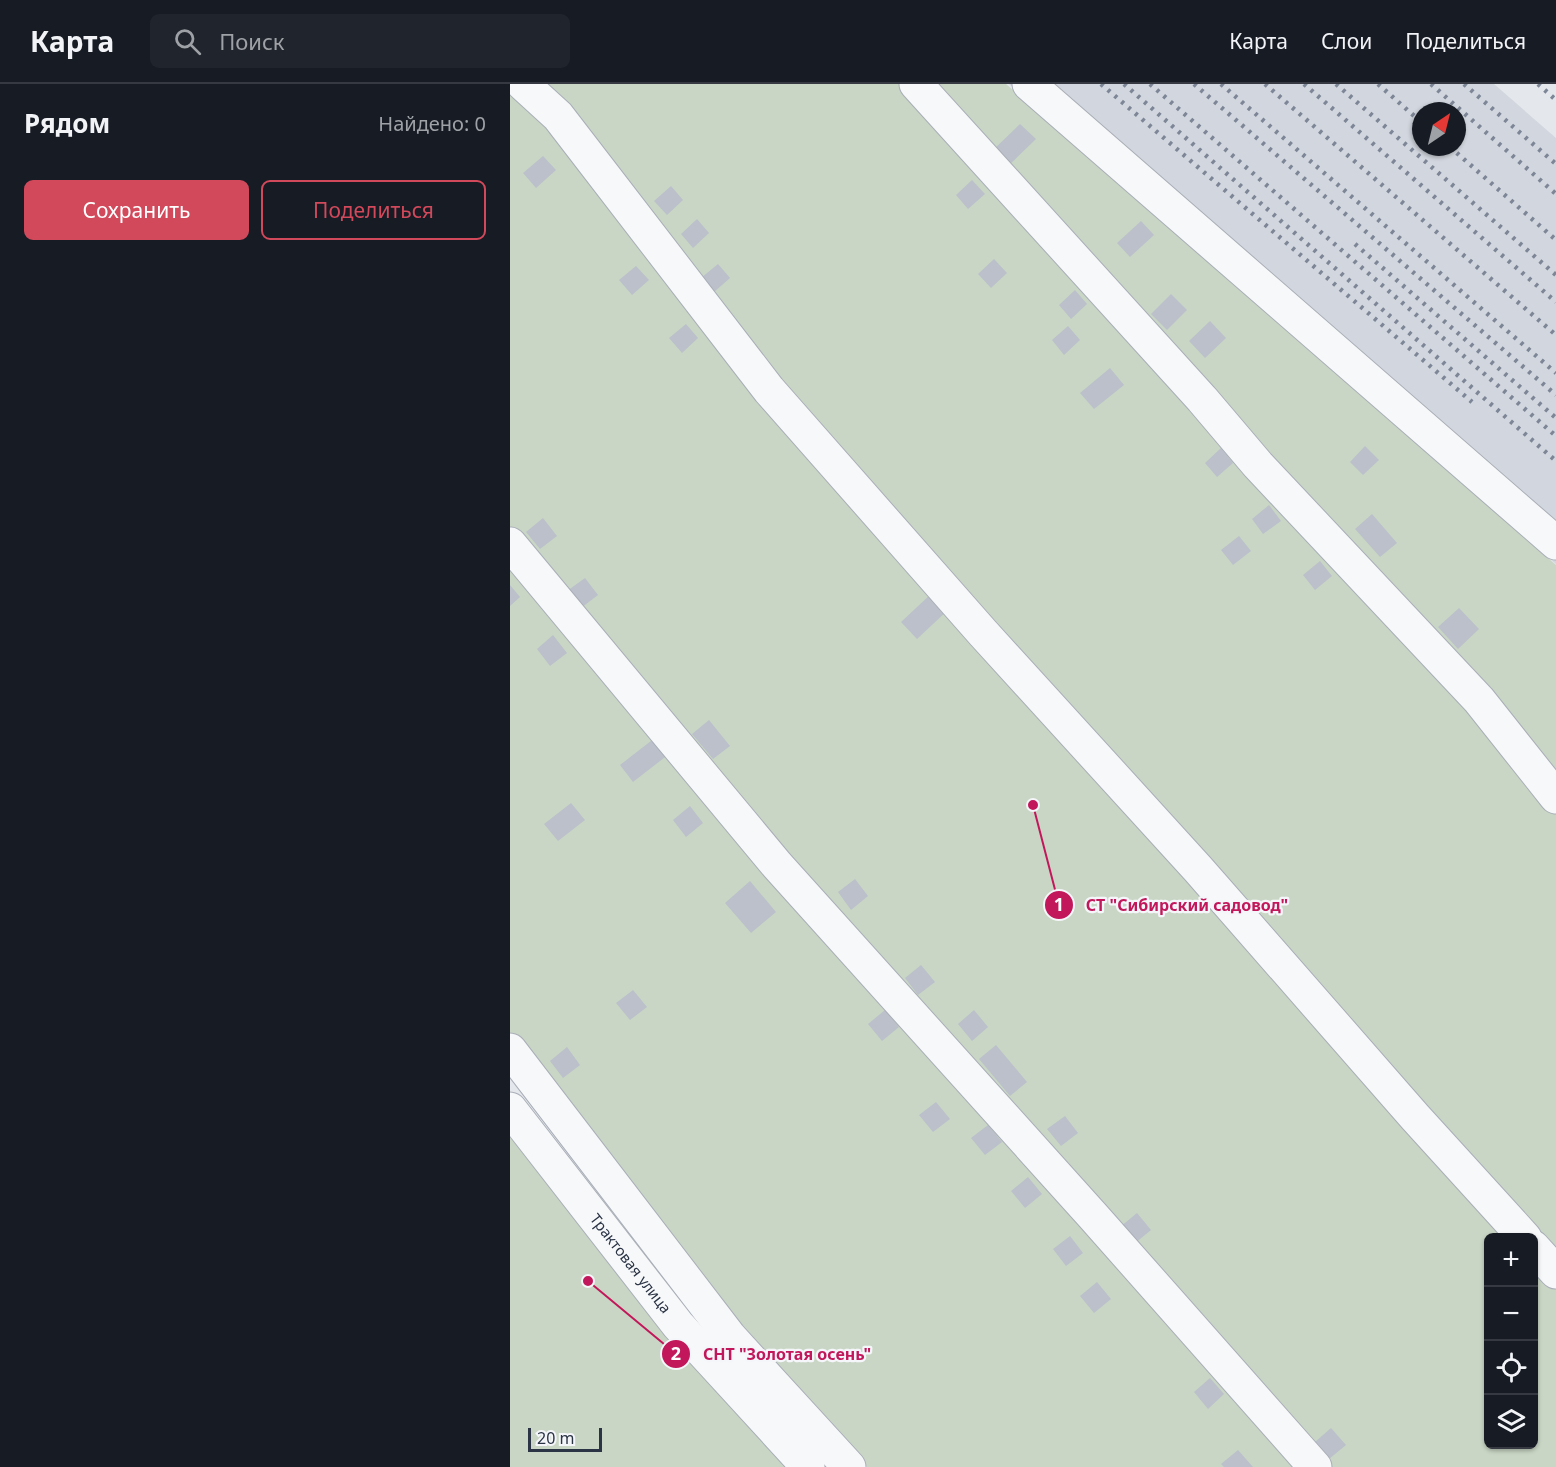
<!DOCTYPE html>
<html lang="ru">
<head>
<meta charset="utf-8">
<style>
	:root { --surface:#171b24; --page:#20242c; --text:#f1f3f6; --muted:#9ea1a6; --line:#363941; --accent:#d1495b }
	body { margin:0; font-family:"Noto Sans",sans-serif; background:var(--page); color:var(--text) }
	.controls { position:absolute; right:18px; bottom:18px; display:grid; overflow:hidden; border-radius:9px; box-shadow:0 2px 4px #0004 }
	.controls button { width:54px; height:54px; display:grid; place-items:center; padding:0; border:0; border-bottom:2px solid var(--line); background:var(--surface); color:var(--text); font:30px sans-serif }
	.compass { position:absolute; left:902px; top:18px; width:54px; height:54px; border-radius:50%; background:var(--surface); box-shadow:0 2px 4px #0004; rotate:35deg }
	.scale { position:absolute; left:18px; bottom:15px; width:74px; box-sizing:border-box; padding-left:6px; border:3px solid #2b3445; border-top:0; font-size:16px; line-height:21px; white-space:nowrap; color:#2b3445; -webkit-text-stroke:4px #f4f6f9; paint-order:stroke }
	.list { margin:0; padding:0; list-style:none }
	h2 { display:flex; justify-content:space-between; align-items:center; height:78px; margin:0; padding:0 24px; font-size:26px }
	h2 small { font-size:20px; font-weight:400; color:var(--muted) }
	.actions { display:flex; gap:12px; padding:18px 24px }
	.actions a { flex:1; padding:14px 0; border:2px solid var(--accent); border-radius:9px; text-align:center; font-size:21px; color:var(--accent) }
	.actions .main { background:var(--accent); color:#fff }
	.icon { flex:none; width:33px; height:33px; fill:none; stroke:currentColor; stroke-width:2; stroke-linecap:round; stroke-linejoin:round }
	.map { position:relative; flex:none; width:1046px; height:1383px; overflow:hidden }
	header { display:flex; align-items:center; gap:36px; box-sizing:border-box; height:84px; padding:0 30px; background:var(--surface); border-bottom:2px solid var(--line) }
	header strong { font-size:28px }
	nav { display:flex; gap:33px; margin-inline-start:auto; font-size:21px }
	.search { width:420px; height:54px; background:var(--page); display:flex; align-items:center; gap:15px; box-sizing:border-box; padding:0 21px; border-radius:9px; color:var(--muted); font-size:22px }
	main { display:flex }
	aside { flex:1; background:var(--surface) }
	.map>svg:first-child { display:block }
	.built { fill:#d2d6de; fill-rule:evenodd }
	.green { fill:#c9d6c5; fill-rule:evenodd }
	.building { fill:#bbc0ca }
	.lines { fill:none; stroke-linecap:round; stroke-linejoin:round }
	.minor-casing { stroke:#a9aeb7; stroke-width:35 }
	.minor { stroke:#f7f8fa; stroke-width:33 }
	.rail { stroke:#7d8696; stroke-width:4.5; stroke-dasharray:3 6; stroke-linecap:butt }
	.labels { text-anchor:middle; stroke-width:4.5; stroke-linejoin:round; paint-order:stroke }
	.street-label { font-size:15px; fill:#2b3445; stroke:#f4f6f9 }
	.leader { fill:none; stroke:#c2185b; stroke-width:2 }
	.callout-dot { fill:#c2185b; stroke:#f4f6f9; stroke-width:2 }
	.mark-label { font-size:18px; text-anchor:middle; font-weight:bold; fill:#fff }
	.callout-label { font-size:16px; text-anchor:middle; font-weight:bold; fill:#c2185b; stroke:#f4f6f9; stroke-width:4.5; stroke-linejoin:round; paint-order:stroke }
</style>
</head>
<body>
<header>
<strong>Карта</strong>
<div class="search"><svg class="icon" aria-label="search" viewBox="0 0 24 24"><circle cx="10" cy="10" r="6"/><path d="M15 15l6 6"/></svg>Поиск</div>
<nav><a>Карта</a><a>Слои</a><a>Поделиться</a></nav>
</header>
<main>
<aside>
<h2>Рядом<small>Найдено: 0</small></h2>
<ul class="list">
</ul>
<div class="actions"><a class="main">Сохранить</a><a>Поделиться</a></div>
</aside>
<div class="map">
<svg width="1046" height="1383" viewBox="0 0 1046 1383">
	<rect width="100%" height="100%" fill="#e4e7ec"/>
	<path class="built" d="M499,0H984L1046,54V480ZM911,27H947V63H911Z"/>
	<path class="green" d="M0,0H496L1046,481V1383H357L232,1243L0,960ZM978,1154H1023V1360H978Z
		M0,1012L311,1383H0Z"/>
	<path class="building" d="M510,40L526,55L497,83L482,67Z
		M33,72L46,86L26,104L13,89Z
		M462,96L475,110L458,125L446,111Z
		M161,102L173,116L157,131L144,117Z
		M187,135L199,149L183,164L171,150Z
		M631,137L644,151L620,173L607,159Z
		M484,175L497,189L481,204L468,190Z
		M208,180L220,194L204,208L191,194Z
		M126,182L139,196L122,211L109,196Z
		M565,206L577,220L561,235L549,221Z
		M661,210L677,226L657,246L641,230Z
		M700,237L716,254L695,274L679,257Z
		M176,240L188,254L172,269L159,254Z
		M558,242L570,256L554,271L542,256Z
		M600,284L614,301L584,325L570,309Z
		M855,362L869,376L853,391L840,378Z
		M711,364L723,379L707,393L695,379Z
		M759,421L771,437L753,450L742,435Z
		M862,430L887,459L870,473L845,445Z
		M33,434L47,452L30,465L16,448Z
		M729,452L741,467L723,481L711,466Z
		M810,477L822,492L805,506L793,491Z
		M75,494L88,511L71,524L57,507Z
		M0,501L10,513L0,522Z
		M422,509L438,526L407,555L391,538Z
		M949,524L969,545L948,565L928,543Z
		M43,551L57,569L40,582L27,565Z
		M199,636L220,662L203,675L182,650Z
		M146,653L159,670L123,698L110,681Z
		M61,719L75,736L48,757L34,740Z
		M180,722L193,739L176,753L163,736Z
		M345,795L358,812L341,826L328,808Z
		M240,797L266,828L241,849L215,819Z
		M411,881L425,898L408,911L395,894Z
		M123,906L137,923L120,936L106,919Z
		M375,926L389,943L372,957L358,940Z
		M464,926L478,943L462,957L448,940Z
		M486,961L517,998L500,1012L469,975Z
		M57,963L70,981L53,994L40,977Z
		M426,1018L440,1035L423,1048L409,1031Z
		M555,1032L568,1049L551,1062L537,1045Z
		M478,1041L492,1058L475,1071L461,1054Z
		M518,1093L532,1110L515,1124L501,1107Z
		M627,1129L641,1146L624,1160L610,1143Z
		M560,1152L573,1169L556,1182L543,1165Z
		M587,1198L601,1215L584,1229L570,1212Z
		M700,1294L714,1310L698,1325L684,1308Z
		M821,1344L836,1361L819,1375L805,1358Z
		M728,1366L743,1383H714L711,1380Z"/>
	<g class="lines">
		<defs>
			<g id="minor">
				<path d="M13,0L48,32L259,306L473,549L688,785L905,1033L1015,1154"/>
				<path d="M406,0L692,315L748,381L969,616L1046,713"/>
				<path d="M519,0L1046,459"/>
				<path d="M0,460L267,781L583,1132L805,1383"/>
				<path d="M0,966L220,1253L339,1383"/>
				<path id="s1" d="M0,1025L168,1241L298,1383"/>
				<path d="M1023,1163L1046,1188"/>
			</g>
		</defs>
		<use href="#minor" class="minor-casing"/>
		<use href="#minor" class="minor"/>
		<path class="rail" d="M591,0L962,318
			M614,0L1046,377
			M640,0L1046,352
			M684,0L1046,311
			M711,0L1046,289
			M755,0L1046,251
			M794,0L1046,218
			M826,0L1046,191
			M868,0L911,38
			M921,0L1046,110
			M954,0L1046,80
			M1028,0L1046,16
			M940,63L1046,156
			M845,160L1046,334"/>
	</g>
	<g class="labels">
		<g class="street-label">
			<text dy="5" stroke="none"><textPath href="#s1" startOffset="196">Трактовая улица</textPath></text>
		</g>
	</g>
	<path class="leader" d="M523 721L549 821M78 1197L166 1270"/>
	<g class="callout-dot">
		<circle cx="523" cy="721" r="6"/>
		<circle cx="78" cy="1197" r="6"/>
		<circle cx="549" cy="821" r="15"/>
		<circle cx="166" cy="1270" r="15"/>
	</g>
	<g class="mark-label">
		<text x="549" y="827">1</text>
		<text x="166" y="1276">2</text>
	</g>
	<g class="callout-label">
		<text x="677" y="827">СТ "Сибирский садовод"</text>
		<text x="277" y="1276">СНТ "Золотая осень"</text>
	</g>
</svg>
<div class="controls">
<button>+</button>
<button>−</button>
<button><svg class="icon" aria-label="locate" viewBox="0 0 24 24"><circle cx="12" cy="12" r="6"/><path d="M12 2v4M12 18v4M2 12h4M18 12h4"/></svg></button>
<button><svg class="icon" aria-label="layers" viewBox="0 0 24 24"><path d="M12 4l9 5-9 5-9-5zM3 14l9 5 9-5"/></svg></button>
</div>
<svg class="compass" viewBox="-18 -18 36 36"><path d="M0-13l5 13h-10z" fill="#e53935"/><path d="M0 13l5-13h-10z" fill="#9ea1a6"/></svg>
<div class="scale">20 m</div>
</div>
</main>
</body>
</html>
